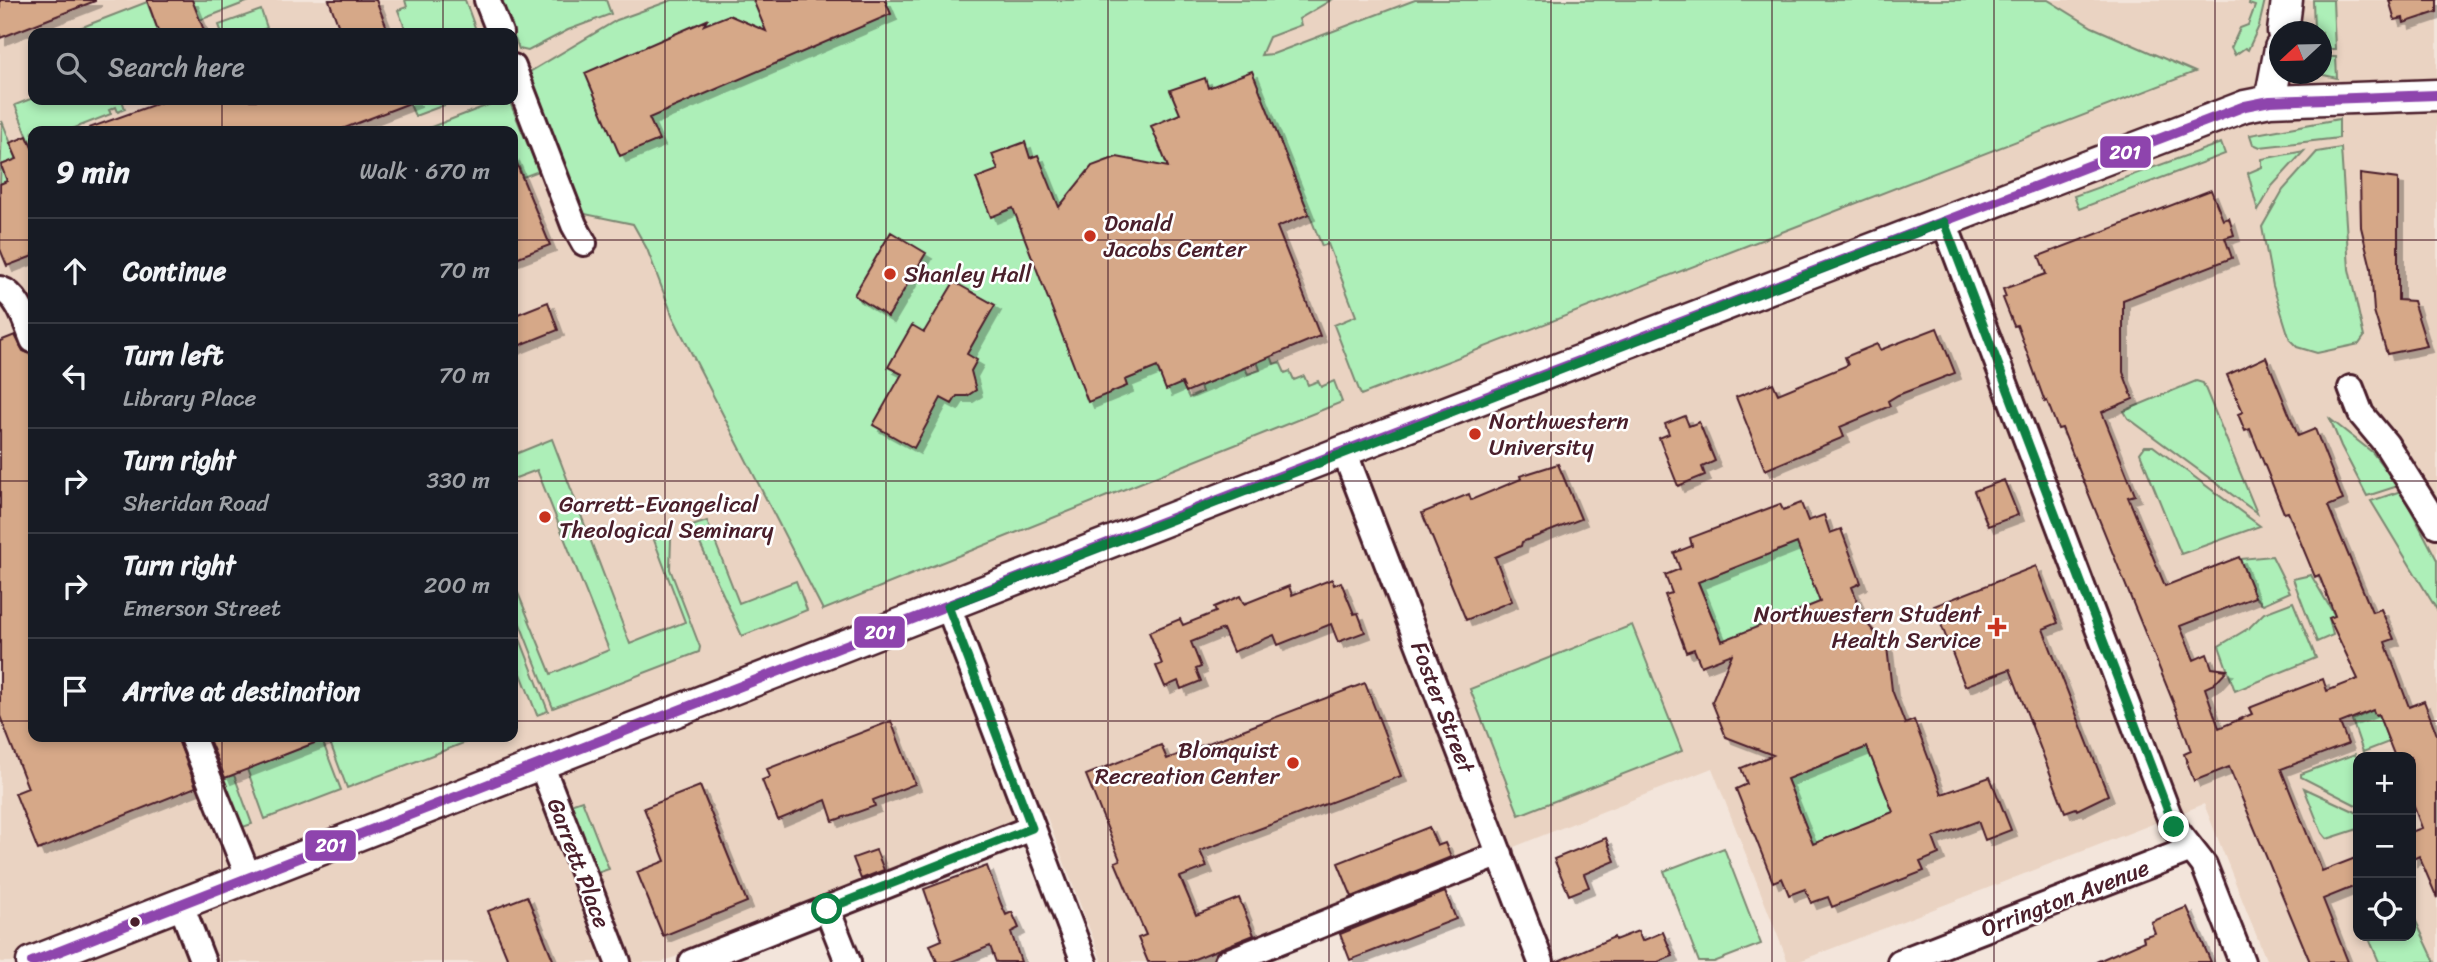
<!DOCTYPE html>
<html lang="en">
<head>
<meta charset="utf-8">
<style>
	:root { --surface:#171b24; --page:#20242c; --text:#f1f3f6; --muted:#9ea1a6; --line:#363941 }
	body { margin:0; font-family:Sriracha,sans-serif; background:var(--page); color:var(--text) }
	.controls { position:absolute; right:21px; bottom:21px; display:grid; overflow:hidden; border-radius:14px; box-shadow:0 4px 10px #0003 }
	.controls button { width:63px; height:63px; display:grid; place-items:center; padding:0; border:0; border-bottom:2px solid var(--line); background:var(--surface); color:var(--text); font:35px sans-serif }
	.compass { position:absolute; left:2269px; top:21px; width:63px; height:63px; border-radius:50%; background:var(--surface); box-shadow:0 4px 10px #0003; rotate:248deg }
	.stop { position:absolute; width:21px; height:21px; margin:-16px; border:5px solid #0b8043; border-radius:50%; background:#fff }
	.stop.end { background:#0b8043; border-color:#fff; box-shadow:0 2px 7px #0008 }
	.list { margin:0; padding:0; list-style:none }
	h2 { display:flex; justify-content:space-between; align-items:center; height:91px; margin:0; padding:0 28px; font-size:30px }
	h2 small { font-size:23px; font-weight:400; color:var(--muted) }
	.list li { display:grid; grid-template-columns:46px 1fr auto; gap:21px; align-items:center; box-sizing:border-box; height:105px; padding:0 28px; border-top:2px solid var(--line) }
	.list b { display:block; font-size:26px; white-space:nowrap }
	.list p { margin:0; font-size:23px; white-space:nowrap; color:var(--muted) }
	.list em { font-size:23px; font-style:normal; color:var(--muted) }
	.icon { flex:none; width:38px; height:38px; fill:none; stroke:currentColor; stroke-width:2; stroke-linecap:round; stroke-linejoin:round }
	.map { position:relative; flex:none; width:2437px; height:962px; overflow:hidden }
	.search { position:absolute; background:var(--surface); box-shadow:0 4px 10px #0003; left:28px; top:28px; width:490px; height:77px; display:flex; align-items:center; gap:18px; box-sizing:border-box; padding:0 24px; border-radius:14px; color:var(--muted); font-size:26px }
	.panel { position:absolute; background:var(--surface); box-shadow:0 4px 10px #0003; left:28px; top:126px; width:490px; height:616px; border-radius:14px }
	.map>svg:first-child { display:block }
	.built { fill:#ead3c2; fill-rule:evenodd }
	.green { fill:#adefb8; stroke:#7c8772; stroke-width:2 }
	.building { fill:#d6a888; stroke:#4a1f2b; stroke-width:2; fill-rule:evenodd; filter:url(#shadow) }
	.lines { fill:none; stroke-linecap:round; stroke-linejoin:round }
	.minor-casing { stroke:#4a1f2b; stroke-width:30 }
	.major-casing { stroke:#4a1f2b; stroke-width:35 }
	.minor { stroke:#fff; stroke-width:24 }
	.major { stroke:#fff; stroke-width:30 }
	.bus-1-casing { stroke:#fff; stroke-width:16 }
	.bus-1 { stroke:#8e44ad; stroke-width:10 }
	.route { stroke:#0b8043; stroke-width:9 }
	.grid { fill:none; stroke:#4a1f2b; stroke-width:2; stroke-opacity:0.55 }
	.poi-dot { fill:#c8321e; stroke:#fff; stroke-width:2.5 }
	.bus-dot { fill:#4a1f2b; stroke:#fff; stroke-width:2.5 }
	.labels { text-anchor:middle; stroke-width:5; stroke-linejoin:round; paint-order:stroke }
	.poi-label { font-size:23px; fill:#4a1f2b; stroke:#fff; text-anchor:start }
	.street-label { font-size:23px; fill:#4a1f2b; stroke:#fff }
	.line-badge { stroke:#fff; stroke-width:2.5 }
	.badge-label { font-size:19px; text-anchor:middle; font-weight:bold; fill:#fff }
</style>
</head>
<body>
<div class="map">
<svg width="2437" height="962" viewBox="0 0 2437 962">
	<defs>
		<filter id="shadow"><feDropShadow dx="6" dy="6" stdDeviation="0" flood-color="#0004"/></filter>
	</defs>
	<rect width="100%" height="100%" fill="#f3e5db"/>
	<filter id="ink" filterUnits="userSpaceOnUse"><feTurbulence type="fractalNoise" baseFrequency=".0143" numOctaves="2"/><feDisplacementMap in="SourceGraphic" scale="14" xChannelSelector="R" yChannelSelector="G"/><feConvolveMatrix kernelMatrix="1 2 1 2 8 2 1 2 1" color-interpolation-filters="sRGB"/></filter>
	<g filter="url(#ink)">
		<path class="built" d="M0,0H2437V962H2267L2204,804L1797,962H1788L1712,768L1225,962H1102L1045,812L662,962H0ZM2280,32H2322V74H2280ZM33,33H513V100H33ZM33,131H513V737H33ZM2358,757H2411V936H2358Z"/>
		<path class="green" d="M192,0H252L200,20Z
			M405,0H465L477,33H407L398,10L407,7Z
			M499,0H606L611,14L568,30L528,51L519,49Z
			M672,0H1331L1299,19L1301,25L1269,37L1261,55L1273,54L1415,0H2048L2092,27L2195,72L1361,395L1334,325L1356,316L1328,244L1322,246L1253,74L1115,390L1127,386L1125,380L1157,367L1166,389L1182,383L1189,398L1202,392L1200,386L1245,368L1248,374L1260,370L1254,352L1268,347L1274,364L1280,362L1285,373L1290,371L1294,380L1304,376L1308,385L1318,381L1321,387L1334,381L1342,402L823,610L673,317L647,249L633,224L580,213L528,73L617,20Z
			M2250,0H2265L2259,26L2248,50L2245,48L2235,55L2231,48L2240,28L2248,25L2255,6L2249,4Z
			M2313,0H2333L2335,49H2322V32L2314,31Z
			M147,2L159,33H67Z
			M261,10L267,28L254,33H222L219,25Z
			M2322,57H2336L2337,78L2319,74H2322Z
			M33,98L122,100L125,109L118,112L116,107L109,110L111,114L67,131H33L31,145L15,105Z
			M408,100H458L415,116Z
			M501,100H509L539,171L523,177L513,152V131H421Z
			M2339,119V138L2260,147L2253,144L2250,135Z
			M2,121L17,159L1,165L7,181L0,184Z
			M2221,143L2225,154L2079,209L2074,196Z
			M2341,148L2349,269L2364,337L2359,344L2317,353L2297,347L2290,340L2273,286L2262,227L2283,190L2317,152Z
			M2304,151L2272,186L2258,211L2248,173L2262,167V159Z
			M2196,381L2203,383L2257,513L2128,418L2124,411Z
			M2330,419L2372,452L2398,486L2367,496L2341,446Z
			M552,439L630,644L685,622L654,540L667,535L671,539L670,569L700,647L699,652L553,708L513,606V595L518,593L551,674L609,650L537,470L513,479V455Z
			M2145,446H2153L2260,526L2181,554L2140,453Z
			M2401,491L2437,560V610L2371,501Z
			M707,521L739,603L796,581L807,610L742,636L692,526Z
			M1797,543L1820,602L1722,641L1698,582Z
			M2272,556L2290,592L2263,604L2255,597L2240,559Z
			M2311,575L2335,616L2329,618L2333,635L2317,642L2293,579Z
			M2293,602L2316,658L2235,691L2219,646L2249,628L2264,613Z
			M513,621L548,711L537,715L513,653Z
			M1632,625L1682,751L1519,815L1470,689Z
			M2373,710L2375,715L2385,712L2380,719L2389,742L2363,752L2352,720Z
			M328,737H479L347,788Z
			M322,740L341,790L265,819L247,769Z
			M1867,747L1893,812L1813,844L1787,779Z
			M2355,754L2358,762V806L2301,777V774Z
			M234,775L252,824L240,828L219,780Z
			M2304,788L2358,813V829L2327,839L2322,833Z
			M582,800L609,869L597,873L570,804Z
			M1724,848L1761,944L1714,962H1699L1664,871Z
			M2413,915L2435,962H2379L2368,936H2411Z"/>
		<path class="building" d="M0,0H95V1L0,38Z
			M147,0H192L205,33H159Z
			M329,0H376L389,33H341Z
			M753,0H885L891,14L649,118L659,140L620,156L585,73L707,20L704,25L729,15L766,31Z
			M2389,0H2437V12L2404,23L2403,18L2395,20Z
			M1252,71L1309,214L1277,227L1320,336L1186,392L1182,383L1166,390L1157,367L1125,380L1127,386L1088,402L1013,208L991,217L976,178L998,170L992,154L1025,142L1030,158L1038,155L1059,207L1092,166L1111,159L1117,157L1168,167L1151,126L1180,114L1170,90L1205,78L1208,88Z
			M167,100H415V101L337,131H90L89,128Z
			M27,136L33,150V256L7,266L0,249V184L7,181L1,165L17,159L10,143Z
			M513,155L550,245L513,259Z
			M2360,174L2398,179V300L2413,301L2427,346L2387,354L2374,311L2371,268L2361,227Z
			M2211,190L2223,220L2229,218L2234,235L2225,238L2232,258L2123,300V372L2133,399L2102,412L2135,495L2128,497L2165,586L2239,557L2255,597L2180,626L2194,660L2207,654L2212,668L2227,670L2214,684L2205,688L2219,728L2252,714L2249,708L2323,679L2327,691L2358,679L2329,618L2335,616L2319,575L2315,577L2288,512L2284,513L2250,429L2245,431L2238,414L2243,412L2227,375L2266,357L2298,436L2315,429L2343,500L2328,506L2372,612L2381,609L2394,639L2385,642L2409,707L2424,701L2437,735V898L2419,856L2411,860V832L2422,828L2411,799V757H2395L2378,714L2375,715L2373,710L2340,723L2348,744L2281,769L2322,871L2358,857V885L2323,899L2348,962H2310L2229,767L2194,781L2184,754L2191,751L2176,709L2062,428L2058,429L2047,401L2045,402L2017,325L2014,326L2003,298L2006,297L2003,289L2046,274L2039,256Z
			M891,232L926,253L888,317L854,295Z
			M954,282L995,305L967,354L977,360L971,371L976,390L967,396H957L952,404L941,398L914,448L873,425L902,374L888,367L912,325L924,332Z
			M548,302L558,330L513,348V316Z
			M1937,328L1955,373L1898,395L1888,401L1890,406L1840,427L1844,437L1765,470L1736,397L1773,383L1778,394L1848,365L1845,357L1877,344L1880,350Z
			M15,335L23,351L33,355V737H177L196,787L38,850L15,793L28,788L0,716V341Z
			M1685,416L1689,426L1699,422L1715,461L1702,467L1705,475L1678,486L1659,438L1669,434L1665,424Z
			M1558,464L1581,519L1522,542L1521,546L1495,557L1512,601L1466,620L1422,513L1469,494L1471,500L1521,479L1520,476Z
			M2004,480L2018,515L1988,526L1974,491Z
			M1801,503L1808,521L1824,515L1830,533L1841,529L1861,583L1852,587L1865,621L1887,647L1892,690L1905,724L1914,720L1942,794L1990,777L2011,830L1985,840L1978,821L1933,838L1939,854L1920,862L1924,871L1832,907L1828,897L1811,903L1805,889L1789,895L1782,878L1773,882L1736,789L1747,784L1741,768L1773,755L1726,737L1712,702L1732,654L1701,666L1694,649L1686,652L1665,595L1672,593L1665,575L1680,569L1674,553L1692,546L1690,538L1780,504L1783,510ZM1797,543L1820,602L1722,641L1698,582ZM1867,747L1893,812L1813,844L1787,779Z
			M2036,566L2058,623L2043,629L2108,795L2077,810L2076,808L2065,812L2010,669L1965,686L1934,606Z
			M1332,579L1334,585L1341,582L1354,614L1358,613L1365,632L1338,642L1331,624L1278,645L1274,635L1233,652L1223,629L1191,642L1201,667L1196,669L1201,681L1181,689L1178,681L1165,687L1156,666L1162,664L1149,632L1180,619L1183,625L1216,612L1214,607L1240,596L1244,604L1289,586L1292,595Z
			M1365,683L1401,776L1200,851L1207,867L1180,877L1196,915L1239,898L1254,935L1187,962H1148L1138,938L1146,935L1115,862L1120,860L1086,775L1161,745L1167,759Z
			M891,721L915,784L873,800L875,806L833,821L826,800L778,820L762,780L770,777L767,769Z
			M208,737H327V738L225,778Z
			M700,786L747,902L663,936L637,872L665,861L644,808Z
			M1429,827L1437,846L1445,843L1451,857L1352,897L1338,863Z
			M1606,838L1615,861L1584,874L1589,887L1569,895L1554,859Z
			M876,850L884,870L861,879L853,858Z
			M987,866L1001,904L1006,915L1012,912L1019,928L1011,932L1021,962H996L990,946L951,962H937L930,945L942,940L924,889Z
			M1445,892L1456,919L1350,960L1340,934Z
			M527,896L554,962H509L488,911Z
			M2187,907L2211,962H2096L2144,941L2143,937L2155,933L2151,922Z
			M1638,931L1642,941L1663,932L1673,956L1658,962H1556L1614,937L1615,940Z"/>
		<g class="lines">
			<defs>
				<path id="minor" d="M487,0L500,33
					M513,67L574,225L584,243
					M1944,222L2168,813L2174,827L2204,865L2242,962
					M0,289C19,295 26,323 33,340
					M2351,388L2361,414L2386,444L2437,525
					M1344,451L1541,962
					M948,606L1084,962
					M192,737L249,878
					M541,764L618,962
					M181,905L203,962
					M827,909L848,962
					M692,962L1032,828
					M1227,962L1500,854
					M1900,962L2191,849"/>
				<path id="major" d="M2283,32L2287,0
					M2270,101L2280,48
					M32,962L1344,451L2245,106L2270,101L2437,95"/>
			</defs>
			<use href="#minor" class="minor-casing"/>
			<use href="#major" class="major-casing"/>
			<use href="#minor" class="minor"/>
			<use href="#major" class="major"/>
			<defs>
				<path id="bus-1" d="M32,962L1344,451L2245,106L2270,101L2437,95"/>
			</defs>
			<use href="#bus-1" class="bus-1-casing"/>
			<use href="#bus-1" class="bus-1"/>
		</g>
	</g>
	<g class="lines" filter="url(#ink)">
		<path class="route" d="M827,909L1032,828L948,606L1944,222L2174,827"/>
	</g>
	<path class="grid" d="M222,0V33M443,0V33M665,0V962M886,0V962M1108,0V962M1329,0V962M1551,0V962M1772,0V962M1994,0V962M2215,0V962M222,100V131M443,100V131M0,240H33M513,240H2437M0,481H33M513,481H2437M0,721H33M513,721H2437M222,737V962M443,737V962"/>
	<g class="poi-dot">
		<circle cx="1090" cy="236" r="7"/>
		<circle cx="890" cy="274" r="7"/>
		<circle cx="1475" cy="434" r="7"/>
		<circle cx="545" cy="517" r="7"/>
		<path d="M1993.5 616.5h7v7h7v7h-7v7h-7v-7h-7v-7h7z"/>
		<circle cx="1293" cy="763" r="7"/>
	</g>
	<circle class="bus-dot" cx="135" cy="922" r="6"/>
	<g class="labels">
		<g class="poi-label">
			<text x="1104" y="231">Donald<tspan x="1104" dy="26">Jacobs Center</tspan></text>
			<text x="904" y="282">Shanley Hall</text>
			<text x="1489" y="429">Northwestern<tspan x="1489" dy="26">University</tspan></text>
			<text x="559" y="512">Garrett-Evangelical<tspan x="559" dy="26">Theological Seminary</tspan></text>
			<text x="1981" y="622" text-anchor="end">Northwestern Student<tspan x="1981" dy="26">Health Service</tspan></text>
			<text x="1279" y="758" text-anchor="end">Blomquist<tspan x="1279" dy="26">Recreation Center</tspan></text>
		</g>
		<g class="street-label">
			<text transform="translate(1443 707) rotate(69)" y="8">Foster Street</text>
			<text transform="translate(579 863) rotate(69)" y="8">Garrett Place</text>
			<text transform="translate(2065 898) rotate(-21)" y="8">Orrington Avenue</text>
		</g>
	</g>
	<g class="line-badge">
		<rect x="2099" y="135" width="53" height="34" rx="7" fill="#8e44ad"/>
		<rect x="853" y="615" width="53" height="34" rx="7" fill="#8e44ad"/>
		<rect x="304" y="829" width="53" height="33" rx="7" fill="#8e44ad"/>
	</g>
	<g class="badge-label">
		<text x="2125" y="159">201</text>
		<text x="880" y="639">201</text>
		<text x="331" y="852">201</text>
	</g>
</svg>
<div class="controls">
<button>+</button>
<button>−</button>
<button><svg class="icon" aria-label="locate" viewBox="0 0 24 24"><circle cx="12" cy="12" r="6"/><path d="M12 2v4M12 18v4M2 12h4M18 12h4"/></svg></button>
</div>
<svg class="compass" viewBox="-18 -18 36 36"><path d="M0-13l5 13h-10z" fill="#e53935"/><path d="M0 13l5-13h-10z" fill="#9ea1a6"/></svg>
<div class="stop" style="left:827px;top:909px"></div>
<div class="stop end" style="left:2174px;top:827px"></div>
<div class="search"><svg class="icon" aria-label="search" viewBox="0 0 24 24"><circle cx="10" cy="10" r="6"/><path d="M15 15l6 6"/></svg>Search here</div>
<section class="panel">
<h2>9 min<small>Walk · 670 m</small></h2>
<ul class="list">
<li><svg class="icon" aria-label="ahead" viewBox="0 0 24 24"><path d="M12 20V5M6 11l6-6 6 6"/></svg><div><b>Continue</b></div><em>70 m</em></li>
<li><svg class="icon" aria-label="left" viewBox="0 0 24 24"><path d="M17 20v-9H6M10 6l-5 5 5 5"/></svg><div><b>Turn left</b><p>Library Place</p></div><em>70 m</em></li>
<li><svg class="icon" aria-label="right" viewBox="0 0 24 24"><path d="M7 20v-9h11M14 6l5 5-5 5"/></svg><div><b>Turn right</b><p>Sheridan Road</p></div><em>330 m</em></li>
<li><svg class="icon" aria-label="right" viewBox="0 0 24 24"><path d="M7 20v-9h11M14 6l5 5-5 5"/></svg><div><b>Turn right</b><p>Emerson Street</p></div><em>200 m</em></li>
<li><svg class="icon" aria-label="arrive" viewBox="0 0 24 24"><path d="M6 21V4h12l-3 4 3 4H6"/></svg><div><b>Arrive at destination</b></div></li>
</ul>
</section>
</div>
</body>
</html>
